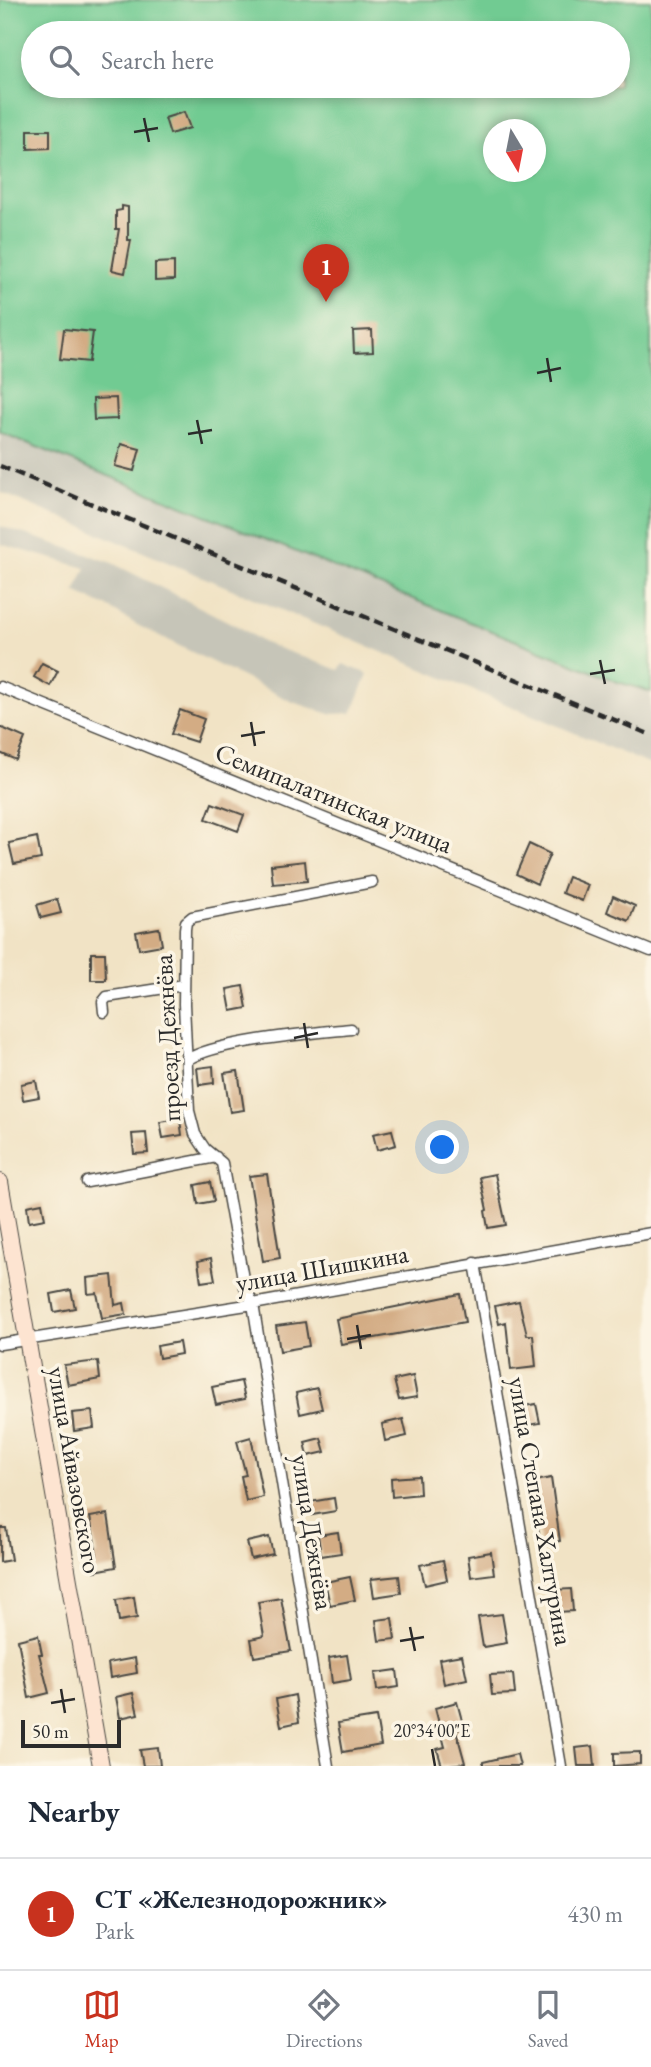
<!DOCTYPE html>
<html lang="en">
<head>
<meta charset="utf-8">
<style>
	:root { --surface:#fff; --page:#f2f2f3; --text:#1f2937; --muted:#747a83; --line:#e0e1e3; --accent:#c8321e }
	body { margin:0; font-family:"EB Garamond",serif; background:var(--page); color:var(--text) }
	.compass { position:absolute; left:483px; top:119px; width:63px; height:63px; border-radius:50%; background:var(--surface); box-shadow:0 4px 10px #0003; rotate:170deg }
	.scale { position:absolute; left:21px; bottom:18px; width:100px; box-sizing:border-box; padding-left:7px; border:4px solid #2b2b2b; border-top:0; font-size:19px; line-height:24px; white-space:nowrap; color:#2b2b2b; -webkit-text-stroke:5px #fcf5e5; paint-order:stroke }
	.you { position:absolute; left:443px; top:1148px; width:24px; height:24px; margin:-18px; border:5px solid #fff; border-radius:50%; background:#1a73e8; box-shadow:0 0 0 10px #1a73e833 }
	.badge { display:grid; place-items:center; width:46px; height:46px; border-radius:50%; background:var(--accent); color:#fff; font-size:23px; font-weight:700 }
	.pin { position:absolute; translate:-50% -58px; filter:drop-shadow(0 2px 4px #0008) }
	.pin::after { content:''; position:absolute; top:37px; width:24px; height:21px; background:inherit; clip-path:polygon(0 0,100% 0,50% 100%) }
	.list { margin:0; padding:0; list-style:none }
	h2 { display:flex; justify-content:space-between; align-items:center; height:91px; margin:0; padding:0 28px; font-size:30px }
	h2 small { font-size:23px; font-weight:400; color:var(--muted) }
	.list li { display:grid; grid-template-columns:46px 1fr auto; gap:21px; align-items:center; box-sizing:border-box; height:112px; padding:0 28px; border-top:2px solid var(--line) }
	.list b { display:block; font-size:26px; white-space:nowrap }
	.list p { margin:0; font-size:23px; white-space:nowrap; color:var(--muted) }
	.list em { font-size:23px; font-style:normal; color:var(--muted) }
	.icon { flex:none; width:38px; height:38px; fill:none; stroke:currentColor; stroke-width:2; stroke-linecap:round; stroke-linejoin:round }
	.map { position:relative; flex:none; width:651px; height:1766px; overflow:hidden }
	.search { position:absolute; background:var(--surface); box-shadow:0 4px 10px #0003; left:21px; right:21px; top:21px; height:77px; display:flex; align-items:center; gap:18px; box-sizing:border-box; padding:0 24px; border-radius:38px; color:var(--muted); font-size:26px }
	.sheet { height:203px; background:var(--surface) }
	nav { display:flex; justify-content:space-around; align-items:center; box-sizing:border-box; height:98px; border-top:2px solid var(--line); background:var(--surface); font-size:19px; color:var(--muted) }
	nav a { display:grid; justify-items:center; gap:4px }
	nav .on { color:var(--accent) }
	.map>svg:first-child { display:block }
	.industrial { fill:#c6c5b8 }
	.green { fill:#71cb92; stroke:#4e7b5e; stroke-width:2; fill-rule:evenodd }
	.building { fill:#d3ac84 }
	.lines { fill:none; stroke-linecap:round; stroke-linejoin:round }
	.street-casing { stroke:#494742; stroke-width:13 }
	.secondary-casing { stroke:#494742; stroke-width:18 }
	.street { stroke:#fff; stroke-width:10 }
	.secondary { stroke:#fde4d1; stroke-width:16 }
	.rail { stroke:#2b2b2b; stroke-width:4.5; stroke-dasharray:10 5; stroke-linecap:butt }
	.ticks { fill:none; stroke:#2b2b2b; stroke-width:2.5 }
	.labels { text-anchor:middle; stroke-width:7; stroke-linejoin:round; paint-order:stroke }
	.street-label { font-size:26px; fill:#2b2b2b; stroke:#fcf5e5 }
	.ticks-label { font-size:18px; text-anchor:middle; fill:#2b2b2b; stroke:#fcf5e5; stroke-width:7; stroke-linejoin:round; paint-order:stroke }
</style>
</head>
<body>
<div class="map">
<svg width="651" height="1766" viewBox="0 0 651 1766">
	<rect width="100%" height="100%" fill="#fcf5e5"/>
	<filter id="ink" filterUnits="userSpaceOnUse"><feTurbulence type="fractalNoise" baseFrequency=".0143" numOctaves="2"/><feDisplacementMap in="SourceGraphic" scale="14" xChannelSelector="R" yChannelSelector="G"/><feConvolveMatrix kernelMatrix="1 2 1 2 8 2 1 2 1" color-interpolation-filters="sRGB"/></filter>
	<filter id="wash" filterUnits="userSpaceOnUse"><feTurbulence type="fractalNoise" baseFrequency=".00686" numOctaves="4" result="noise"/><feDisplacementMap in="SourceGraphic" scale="28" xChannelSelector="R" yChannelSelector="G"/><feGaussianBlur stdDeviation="1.57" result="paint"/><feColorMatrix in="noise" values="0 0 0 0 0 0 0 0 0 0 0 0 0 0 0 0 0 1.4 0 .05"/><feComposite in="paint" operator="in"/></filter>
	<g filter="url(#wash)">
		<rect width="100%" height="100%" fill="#f1e3c5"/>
		<path class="industrial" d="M0,429L651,691V765L0,492Z
			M0,526L110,562L241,628L264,643L339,670L343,664L368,674L352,713L330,714L293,702L139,626L106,606L75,592L86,568L0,544Z"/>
		<path class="green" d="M0,0H651V692L618,682L0,432ZM33,33H618V86H33ZM494,130H536V172H494Z"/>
		<g id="blocks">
			<path class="building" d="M184,112L190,128L170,134L165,118Z
				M28,130H50V148L28,149Z
				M122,206L128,207V240H131L125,273L112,270L119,229H116V211L122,210Z
				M174,262V280L155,281V263Z
				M64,329L93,332L89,362L60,359Z
				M372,330L373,352L354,353L353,331Z
				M116,398L117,419L94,420L93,399Z
				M121,444L140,449L134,471L115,466Z
				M42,663L58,671L50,686L34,677Z
				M180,710L204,719L196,742L171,734Z
				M0,727L25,738L16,760L0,753Z
				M212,803L244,815L238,831L206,819Z
				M37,837L41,859L14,864L9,843Z
				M529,844L550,854L537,884L516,874Z
				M305,861L307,881L273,884L271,865Z
				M568,877L588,885L582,901L562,893Z
				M613,896L635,906L629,921L607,912Z
				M57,899L61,913L41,918L37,905Z
				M159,928L162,945L139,949L136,932Z
				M91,953H105L106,980H91Z
				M243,986L247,1008L231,1011L227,989Z
				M213,1066L214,1083L199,1085L197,1068Z
				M238,1071L244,1110L230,1112L224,1073Z
				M36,1081L39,1097L23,1100L21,1084Z
				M180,1119L182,1135L163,1138L160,1122Z
				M392,1130L396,1145L377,1150L373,1134Z
				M146,1133L148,1153L134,1154L132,1134Z
				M267,1174L280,1258L263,1261L249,1176Z
				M495,1174L506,1225L488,1228L485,1211L487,1210L480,1177Z
				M210,1182L214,1201L198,1204L195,1185Z
				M42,1203L45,1219L29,1222L27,1206Z
				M211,1258L215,1280L201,1282L198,1261Z
				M112,1275L115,1305L124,1303L126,1314L102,1318L97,1293L88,1294L87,1278Z
				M71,1290L75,1308L54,1312L51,1294Z
				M460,1294L465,1322L341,1344L336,1319Z
				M519,1301L527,1335H533L536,1367L511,1370L506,1322L499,1324L495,1306Z
				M305,1322L309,1346L280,1351L276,1326Z
				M179,1342L181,1354L159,1358L157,1346Z
				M98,1361L100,1379L68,1385L64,1365Z
				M413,1376L417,1397L399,1400L394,1380Z
				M241,1381L245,1399L216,1405L212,1387Z
				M317,1388L322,1409L300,1414L296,1393Z
				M536,1404L540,1423L522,1426L519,1407Z
				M92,1411L94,1428L74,1431L72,1413Z
				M403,1419L407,1436L385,1441L382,1424Z
				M251,1437L263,1497L246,1501L241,1476L246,1475L237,1441Z
				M321,1438L325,1452L308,1456L305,1442Z
				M419,1476L420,1494L392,1497L391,1478Z
				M551,1478L560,1541L541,1545L530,1482Z
				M334,1498L336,1511L312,1515L310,1502Z
				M108,1514L116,1567L95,1571L93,1556L97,1555L90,1517Z
				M0,1528H6L11,1560L0,1562Z
				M338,1532L341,1553L321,1556L318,1535Z
				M269,1537L273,1554L251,1559L247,1542Z
				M491,1552L494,1574L471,1577L468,1556Z
				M443,1560L447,1580L425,1585L420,1565Z
				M399,1576L401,1593L374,1597L371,1579Z
				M350,1577L355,1600L330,1605L325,1582Z
				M571,1589L573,1611L557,1612L555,1590Z
				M134,1597L137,1618L119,1621L116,1600Z
				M281,1598L291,1651L254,1657L251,1639L264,1636L258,1602Z
				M502,1614L507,1643L483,1647L478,1617Z
				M392,1618L395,1639L379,1641L376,1620Z
				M38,1635L42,1654H39L49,1693L29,1698L18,1640Z
				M347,1655L351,1680L332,1683L329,1658Z
				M462,1655L467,1679L444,1684L439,1659Z
				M135,1658L137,1673L110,1678L108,1663Z
				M397,1670L399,1687L377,1690L375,1673Z
				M513,1674L515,1694L492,1695L490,1675Z
				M133,1693L138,1714L120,1718L116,1697Z
				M295,1695L299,1722L281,1726L276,1699Z
				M457,1702L464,1728L456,1730L465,1763L442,1766L437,1749L445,1747L435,1708Z
				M376,1717L381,1745L343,1752L338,1723Z
				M593,1746L595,1766H578L576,1748Z
				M158,1748L160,1766H143L140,1750Z
				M640,1752V1764L614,1766V1753Z
				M517,1754L520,1766H483V1762Z"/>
		</g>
	</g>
	<g filter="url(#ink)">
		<use href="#blocks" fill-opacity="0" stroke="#494742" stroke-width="2"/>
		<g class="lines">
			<defs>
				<path id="street" d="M0,687L651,951
					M104,1012L103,1002L107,997L184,985
					M187,1060C215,1041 313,1033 351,1029
					M87,1182L216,1157
					M475,1263L561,1766
					M0,1344L253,1304L651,1233
					M328,1766L253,1304L244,1284L222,1163L205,1149L195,1134L189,1111L184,1004L185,929L186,922L192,917L372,882"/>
				<path id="secondary" d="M0,1182L101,1766"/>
			</defs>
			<use href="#street" class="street-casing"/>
			<use href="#secondary" class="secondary-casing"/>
			<use href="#street" class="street"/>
			<use href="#secondary" class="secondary"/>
			<path class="rail" d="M0,466L651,735"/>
		</g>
	</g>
	<path class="ticks" d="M144,118L149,142M134,132L158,128M547,358L551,382M537,373L561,368M197,420L202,444M188,434L212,430M600,660L605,684M590,674L615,670M251,722L255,746M241,736L265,732M304,1023L308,1048M294,1038L318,1033M357,1325L361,1349M347,1339L371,1335M410,1627L415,1651M400,1641L424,1637M61,1689L65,1713M51,1703L75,1699M432,1749L435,1766"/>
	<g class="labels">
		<g class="street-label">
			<text transform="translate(334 798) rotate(22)" y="9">Семипалатинская улица</text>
			<text transform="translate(167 1038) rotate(-93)" y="9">проезд Дежнёва</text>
			<text transform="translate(322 1268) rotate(-10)" y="9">улица Шишкина</text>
			<text transform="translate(75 1470) rotate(80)" y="9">улица Айвазовского</text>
			<text transform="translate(541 1511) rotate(80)" y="9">улица Степана Халтурина</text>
			<text transform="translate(313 1532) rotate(81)" y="9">улица Дежнёва</text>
		</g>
	</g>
	<g class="ticks-label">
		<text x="432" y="1737">20°34'00"E</text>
	</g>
</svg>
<svg class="compass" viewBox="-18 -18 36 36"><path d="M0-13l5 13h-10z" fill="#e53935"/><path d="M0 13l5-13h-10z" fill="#747a83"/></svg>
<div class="scale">50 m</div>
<div class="you"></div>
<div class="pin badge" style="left:326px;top:302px">1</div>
<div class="search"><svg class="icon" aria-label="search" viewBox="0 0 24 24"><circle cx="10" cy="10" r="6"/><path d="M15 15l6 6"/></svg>Search here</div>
</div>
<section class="sheet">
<h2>Nearby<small></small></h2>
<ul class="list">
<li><span class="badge">1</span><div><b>СТ «Железнодорожник»</b><p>Park</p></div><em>430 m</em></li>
</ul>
</section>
<nav>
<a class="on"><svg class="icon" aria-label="map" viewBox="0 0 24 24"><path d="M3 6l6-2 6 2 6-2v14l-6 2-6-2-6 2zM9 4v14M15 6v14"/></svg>Map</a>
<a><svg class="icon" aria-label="directions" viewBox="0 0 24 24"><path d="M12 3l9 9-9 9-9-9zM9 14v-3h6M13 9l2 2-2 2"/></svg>Directions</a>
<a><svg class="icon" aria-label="saved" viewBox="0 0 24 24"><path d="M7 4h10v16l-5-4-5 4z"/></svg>Saved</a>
</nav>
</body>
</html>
